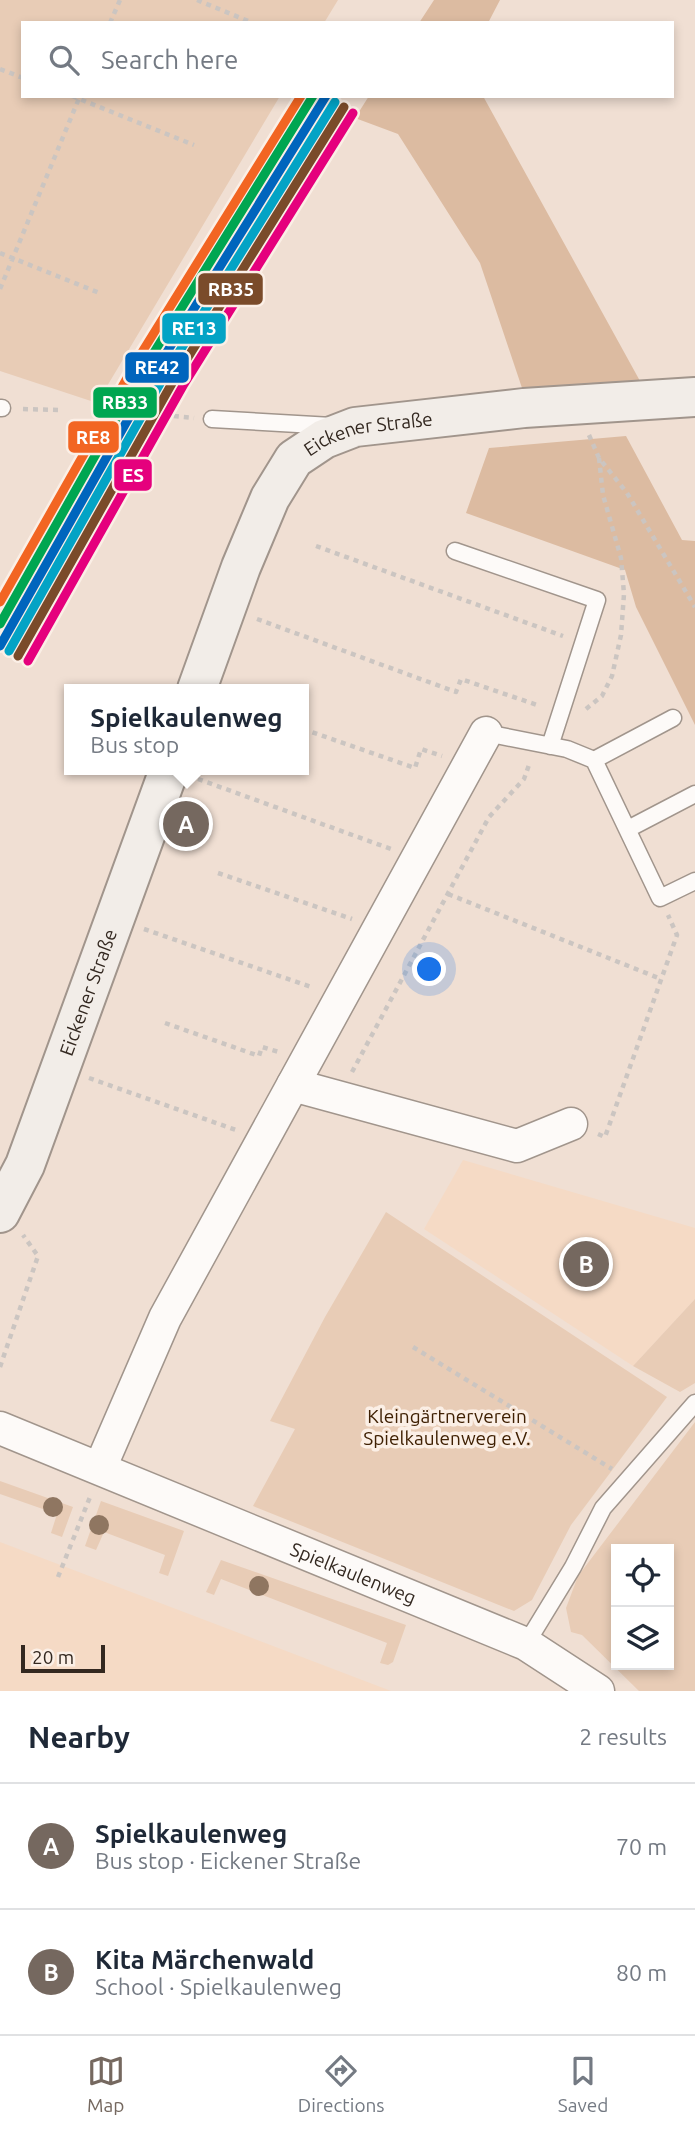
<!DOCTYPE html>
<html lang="en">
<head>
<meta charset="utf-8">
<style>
	:root { --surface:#fff; --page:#f2f2f3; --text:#1f2937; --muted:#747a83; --line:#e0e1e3; --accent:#75685f }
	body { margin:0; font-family:Ubuntu,sans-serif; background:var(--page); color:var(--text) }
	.controls { position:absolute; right:21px; bottom:21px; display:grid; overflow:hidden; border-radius:0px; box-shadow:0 4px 10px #0003 }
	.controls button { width:63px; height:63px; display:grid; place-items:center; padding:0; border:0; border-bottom:2px solid var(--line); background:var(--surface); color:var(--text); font:35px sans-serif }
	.scale { position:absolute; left:21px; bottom:18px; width:84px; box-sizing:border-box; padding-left:7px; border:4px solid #332820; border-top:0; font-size:19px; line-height:24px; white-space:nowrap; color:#332820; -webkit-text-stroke:5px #fbefe6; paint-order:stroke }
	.you { position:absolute; left:430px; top:970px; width:24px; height:24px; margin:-18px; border:5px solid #fff; border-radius:50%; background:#1a73e8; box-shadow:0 0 0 10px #1a73e833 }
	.badge { display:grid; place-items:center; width:46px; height:46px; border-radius:50%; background:var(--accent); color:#fff; font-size:23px; font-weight:700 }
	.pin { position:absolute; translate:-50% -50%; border:4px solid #fff; box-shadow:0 2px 7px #0006 }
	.popup { position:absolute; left:64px; top:684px; width:245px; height:91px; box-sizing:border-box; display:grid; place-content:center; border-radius:0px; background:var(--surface); filter:drop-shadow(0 2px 5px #0005); font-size:23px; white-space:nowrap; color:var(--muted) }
	.popup b { font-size:26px; color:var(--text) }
	.popup::after { content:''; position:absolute; left:50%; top:100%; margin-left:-14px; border:14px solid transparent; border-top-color:var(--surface) }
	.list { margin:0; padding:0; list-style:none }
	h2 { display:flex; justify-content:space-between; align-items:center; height:91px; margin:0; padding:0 28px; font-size:30px }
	h2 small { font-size:23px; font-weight:400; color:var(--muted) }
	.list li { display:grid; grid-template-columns:46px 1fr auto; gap:21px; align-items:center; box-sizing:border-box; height:126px; padding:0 28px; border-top:2px solid var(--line) }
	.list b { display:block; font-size:26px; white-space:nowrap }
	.list p { margin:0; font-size:23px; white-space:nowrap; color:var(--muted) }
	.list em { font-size:23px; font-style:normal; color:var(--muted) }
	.icon { flex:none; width:38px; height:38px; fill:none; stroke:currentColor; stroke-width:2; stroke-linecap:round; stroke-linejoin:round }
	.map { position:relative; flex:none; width:695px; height:1691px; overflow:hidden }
	.search { position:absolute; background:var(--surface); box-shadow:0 4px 10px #0003; left:21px; right:21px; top:21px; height:77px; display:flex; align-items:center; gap:18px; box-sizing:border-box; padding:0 24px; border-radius:0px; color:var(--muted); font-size:26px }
	.sheet { height:343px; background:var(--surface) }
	nav { display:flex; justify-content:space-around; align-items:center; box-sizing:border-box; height:98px; border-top:2px solid var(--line); background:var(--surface); font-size:19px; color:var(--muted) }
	nav a { display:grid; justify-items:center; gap:4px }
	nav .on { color:var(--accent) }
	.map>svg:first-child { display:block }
	.built { fill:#f5dac5 }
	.green { fill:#e8ccb6; fill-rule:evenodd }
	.forest { fill:#dcbba1 }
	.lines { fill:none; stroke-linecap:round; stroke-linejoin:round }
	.lane-casing { stroke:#a1958c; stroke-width:19 }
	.street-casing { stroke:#a1958c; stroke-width:35 }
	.secondary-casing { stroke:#a1958c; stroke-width:42 }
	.path { stroke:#cbc5c1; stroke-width:4.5; stroke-dasharray:5 5; stroke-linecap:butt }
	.lane { stroke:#fdfaf8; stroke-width:16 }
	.street { stroke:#fdfaf8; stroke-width:32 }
	.secondary { stroke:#f2ede8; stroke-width:38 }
	.rail-1-casing { stroke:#fbefe6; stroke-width:14 }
	.rail-2-casing { stroke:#fbefe6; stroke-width:14 }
	.rail-3-casing { stroke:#fbefe6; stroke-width:14 }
	.rail-4-casing { stroke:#fbefe6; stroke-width:14 }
	.rail-5-casing { stroke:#fbefe6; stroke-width:14 }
	.rail-6-casing { stroke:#fbefe6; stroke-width:14 }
	.rail-1 { stroke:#0065bd; stroke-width:9 }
	.rail-2 { stroke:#03a3c5; stroke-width:9 }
	.rail-3 { stroke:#00a651; stroke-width:9 }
	.rail-4 { stroke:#7a4b2a; stroke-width:9 }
	.rail-5 { stroke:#f26522; stroke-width:9 }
	.rail-6 { stroke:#e5007d; stroke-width:9 }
	.tree { fill:#8f7661 }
	.labels { text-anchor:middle; stroke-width:7; stroke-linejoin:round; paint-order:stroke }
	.street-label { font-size:19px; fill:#332820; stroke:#fbefe6 }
	.park-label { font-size:19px; fill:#3f2003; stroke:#fbefe6 }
	.line-badge { stroke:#fbefe6; stroke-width:2.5 }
	.badge-label { font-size:19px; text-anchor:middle; font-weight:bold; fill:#fff }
</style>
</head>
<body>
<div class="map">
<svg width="695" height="1691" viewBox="0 0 695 1691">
	<rect width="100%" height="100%" fill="#f0dfd3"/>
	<path class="built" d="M463,1160L695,1228V1299L633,1366L424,1229Z
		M0,1542L391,1691H0Z"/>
	<path class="green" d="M0,0H338L324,23H23V96H280L97,403L0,371Z
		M386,1212L667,1397L571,1525L532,1600L514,1611L253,1506L295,1429L270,1421L325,1317Z
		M695,1299V1383L680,1392L633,1366Z
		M695,1422V1691H639L582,1635L571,1632L566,1608L578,1576ZM616,1549H669V1665H616Z
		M0,1481L73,1507L62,1537L51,1533L57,1514L0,1494Z
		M101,1501L184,1531L168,1576L159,1573L165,1555L104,1532L96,1550L85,1546Z
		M221,1560L406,1625L393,1662L388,1665L380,1663L387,1643L221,1579L214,1595L206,1592Z"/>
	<path class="forest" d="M434,0H500L488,23H419Z
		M369,96H483L640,381L522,388L480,263L398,134L355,118Z
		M626,436L682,540L695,541V725L636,607L625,570L466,513L489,448Z"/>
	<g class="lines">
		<defs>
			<path id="lane" d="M0,408H2
				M212,419L332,426
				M455,551L597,600L550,746
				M486,733L567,749L594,760L660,898L695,881
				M594,760L673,718
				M628,829L695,794
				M526,1644L573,1567L603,1508L695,1403"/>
			<g id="street">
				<path d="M293,1085L517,1146L571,1124"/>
				<path id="s1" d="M0,1428L526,1644L598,1691"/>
				<path d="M100,1468L165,1318L486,733"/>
			</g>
			<g id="secondary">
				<path id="s2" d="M197,689L241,567L270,498L294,459L324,439L355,427L524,408L695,397"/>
				<path id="s3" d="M0,1213L25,1165L169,770"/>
			</g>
		</defs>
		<use href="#lane" class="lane-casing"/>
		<use href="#street" class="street-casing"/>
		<use href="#secondary" class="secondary-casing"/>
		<path class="path" d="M197,0L253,23
			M110,23L120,0
			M0,69L23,78
			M72,96L194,145
			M0,253L102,294
			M0,289L80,96
			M23,409L61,410
			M144,413L194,418
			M589,435L599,458L627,493L695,607
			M316,546L563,636
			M257,619L456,692L461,679L540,706
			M586,709L602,696L612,676L621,635L624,594L621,558L603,495L599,458
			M303,729L415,768L421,749L442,756
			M198,779L391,849
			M218,873L352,919
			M448,894L661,979
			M144,929L314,988
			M165,1023L259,1056L262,1047L279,1052
			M352,1072L489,817L524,779L530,762
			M89,1078L236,1130
			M598,1134L605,1137L677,935L668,915
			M413,1347L612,1469
			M0,1367L38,1256L23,1235
			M58,1577L90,1497"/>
		<use href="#lane" class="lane"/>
		<use href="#street" class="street"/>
		<use href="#secondary" class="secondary"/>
		<defs>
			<path id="rail-1" d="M0,646L157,368L326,96"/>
			<path id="rail-2" d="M9,651L166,373L335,102"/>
			<path id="rail-3" d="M0,624L148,362L313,96"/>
			<path id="rail-4" d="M18,656L175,378L344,107"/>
			<path id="rail-5" d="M0,602L139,357L301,96"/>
			<path id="rail-6" d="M28,661L184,384L353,113"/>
		</defs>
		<use href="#rail-1" class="rail-1-casing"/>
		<use href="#rail-2" class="rail-2-casing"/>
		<use href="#rail-3" class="rail-3-casing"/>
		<use href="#rail-4" class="rail-4-casing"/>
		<use href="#rail-5" class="rail-5-casing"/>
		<use href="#rail-6" class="rail-6-casing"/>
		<use href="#rail-1" class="rail-1"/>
		<use href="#rail-2" class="rail-2"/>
		<use href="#rail-3" class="rail-3"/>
		<use href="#rail-4" class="rail-4"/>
		<use href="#rail-5" class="rail-5"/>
		<use href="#rail-6" class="rail-6"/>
	</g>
	<g class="tree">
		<circle cx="53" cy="1507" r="10"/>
		<circle cx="99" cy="1525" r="10"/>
		<circle cx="259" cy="1586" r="10"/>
	</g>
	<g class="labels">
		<g class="street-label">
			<text dy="7" stroke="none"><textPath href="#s2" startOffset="331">Eickener Straße</textPath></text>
			<text dy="7" stroke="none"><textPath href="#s3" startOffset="238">Eickener Straße</textPath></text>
			<text dy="7" stroke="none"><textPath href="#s1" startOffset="382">Spielkaulenweg</textPath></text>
		</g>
		<g class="park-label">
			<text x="447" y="1423">Kleingärtnerverein<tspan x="447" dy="22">Spielkaulenweg e.V.</tspan></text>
		</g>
	</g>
	<g class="line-badge">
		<rect x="197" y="272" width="67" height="34" rx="7" fill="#7a4b2a"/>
		<rect x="161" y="312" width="66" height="33" rx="7" fill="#03a3c5"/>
		<rect x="124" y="351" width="66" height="33" rx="7" fill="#0065bd"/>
		<rect x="92" y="386" width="66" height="33" rx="7" fill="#00a651"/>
		<rect x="67" y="420" width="53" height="34" rx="7" fill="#f26522"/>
		<rect x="113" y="458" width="40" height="34" rx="7" fill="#e5007d"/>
	</g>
	<g class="badge-label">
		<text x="231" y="296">RB35</text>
		<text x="194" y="335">RE13</text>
		<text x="157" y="374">RE42</text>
		<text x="125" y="409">RB33</text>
		<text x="93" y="444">RE8</text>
		<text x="133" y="482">ES</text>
	</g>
</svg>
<div class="controls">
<button><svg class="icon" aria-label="locate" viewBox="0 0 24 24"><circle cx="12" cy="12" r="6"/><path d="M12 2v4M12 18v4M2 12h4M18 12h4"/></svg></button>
<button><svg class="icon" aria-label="layers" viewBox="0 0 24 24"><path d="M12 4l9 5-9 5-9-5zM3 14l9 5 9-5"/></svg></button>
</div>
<div class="scale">20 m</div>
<div class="you"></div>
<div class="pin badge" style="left:186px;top:824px">A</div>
<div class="popup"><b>Spielkaulenweg</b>Bus stop</div>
<div class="pin badge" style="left:586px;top:1264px">B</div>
<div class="search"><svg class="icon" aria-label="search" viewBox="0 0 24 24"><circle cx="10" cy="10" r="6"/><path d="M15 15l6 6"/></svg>Search here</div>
</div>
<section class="sheet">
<h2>Nearby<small>2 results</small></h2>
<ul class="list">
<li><span class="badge">A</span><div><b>Spielkaulenweg</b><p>Bus stop · Eickener Straße</p></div><em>70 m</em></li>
<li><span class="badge">B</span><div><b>Kita Märchenwald</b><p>School · Spielkaulenweg</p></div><em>80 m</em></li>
</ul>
</section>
<nav>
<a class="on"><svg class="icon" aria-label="map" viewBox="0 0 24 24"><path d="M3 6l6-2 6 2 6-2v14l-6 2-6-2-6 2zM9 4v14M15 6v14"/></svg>Map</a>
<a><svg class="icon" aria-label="directions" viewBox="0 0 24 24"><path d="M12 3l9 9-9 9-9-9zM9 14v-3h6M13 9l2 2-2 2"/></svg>Directions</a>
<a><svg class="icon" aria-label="saved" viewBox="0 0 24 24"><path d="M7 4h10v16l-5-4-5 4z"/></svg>Saved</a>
</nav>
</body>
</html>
